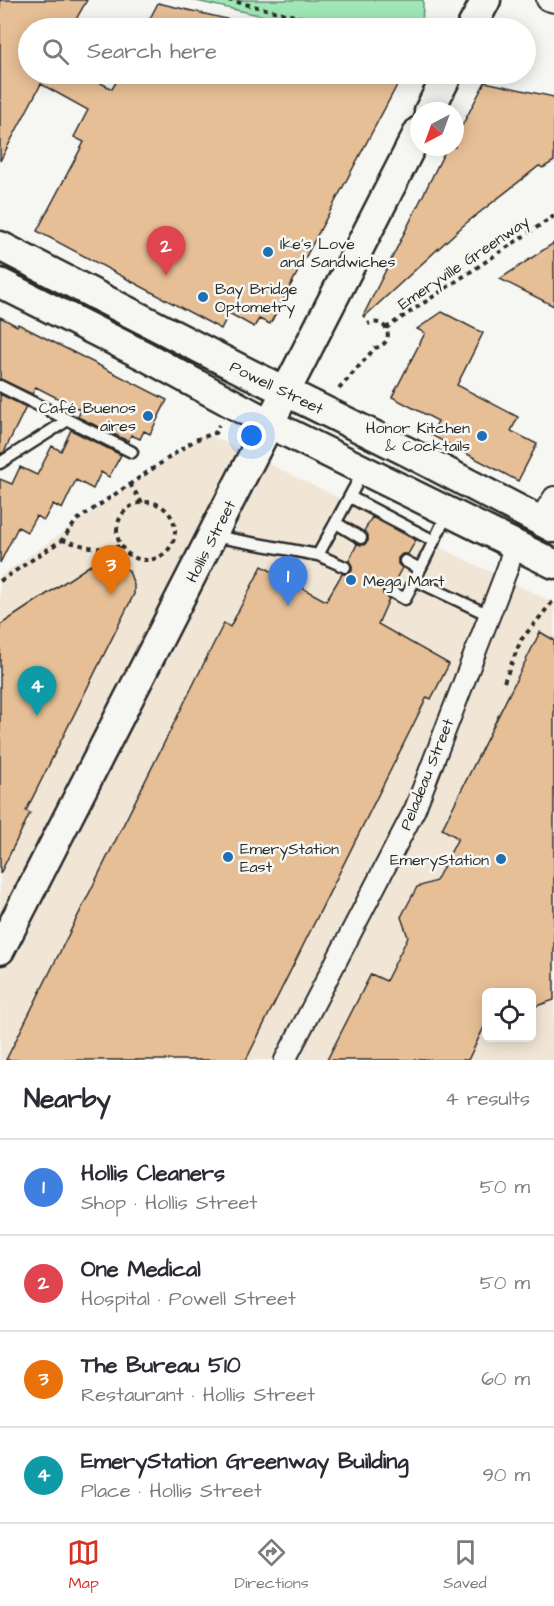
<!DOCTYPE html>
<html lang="en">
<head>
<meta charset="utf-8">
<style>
	:root { --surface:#fff; --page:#f2f2f3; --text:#2b2b33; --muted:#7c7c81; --line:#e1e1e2; --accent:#d93025 }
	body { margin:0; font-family:"Architects Daughter",sans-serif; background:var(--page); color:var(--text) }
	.controls { position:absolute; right:18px; bottom:18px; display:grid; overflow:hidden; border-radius:9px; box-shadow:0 3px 15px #0003 }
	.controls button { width:54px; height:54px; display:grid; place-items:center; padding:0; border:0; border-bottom:2px solid var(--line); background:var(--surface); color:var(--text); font:30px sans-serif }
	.compass { position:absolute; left:410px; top:102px; width:54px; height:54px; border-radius:50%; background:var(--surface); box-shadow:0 3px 15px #0003; rotate:221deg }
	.you { position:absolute; left:252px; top:436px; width:21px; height:21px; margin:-15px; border:4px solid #fff; border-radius:50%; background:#1a73e8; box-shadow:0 0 0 9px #1a73e833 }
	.badge { display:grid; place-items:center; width:39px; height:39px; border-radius:50%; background:var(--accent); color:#fff; font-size:20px; font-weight:700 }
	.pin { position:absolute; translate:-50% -50px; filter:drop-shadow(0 2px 3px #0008) }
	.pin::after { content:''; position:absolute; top:32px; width:21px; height:18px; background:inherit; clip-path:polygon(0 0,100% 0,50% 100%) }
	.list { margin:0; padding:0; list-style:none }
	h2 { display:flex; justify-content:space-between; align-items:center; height:78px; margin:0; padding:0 24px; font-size:26px }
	h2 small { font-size:20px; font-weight:400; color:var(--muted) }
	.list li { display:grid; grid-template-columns:39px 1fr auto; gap:18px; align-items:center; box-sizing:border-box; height:96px; padding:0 24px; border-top:2px solid var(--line) }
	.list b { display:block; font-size:22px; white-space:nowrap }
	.list p { margin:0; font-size:20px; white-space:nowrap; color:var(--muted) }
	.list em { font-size:20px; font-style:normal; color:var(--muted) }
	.icon { flex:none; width:33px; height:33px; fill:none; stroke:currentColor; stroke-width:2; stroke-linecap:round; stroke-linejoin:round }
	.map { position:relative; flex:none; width:554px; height:1060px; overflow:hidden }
	.search { position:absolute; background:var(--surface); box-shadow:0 3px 15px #0003; left:18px; right:18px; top:18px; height:66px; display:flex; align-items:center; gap:15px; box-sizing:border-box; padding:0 21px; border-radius:33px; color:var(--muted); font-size:22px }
	.sheet { height:462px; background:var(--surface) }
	nav { display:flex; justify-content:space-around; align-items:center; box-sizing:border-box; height:84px; border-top:2px solid var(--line); background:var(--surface); font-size:16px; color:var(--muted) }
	nav a { display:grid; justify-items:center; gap:3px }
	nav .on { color:var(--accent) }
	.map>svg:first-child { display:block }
	.built { fill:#f1e6d6; fill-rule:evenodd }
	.green { fill:#9fe8b6; stroke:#658a70; stroke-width:1.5 }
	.building { fill:#e6bf96; stroke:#2b2b2b; stroke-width:1.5 }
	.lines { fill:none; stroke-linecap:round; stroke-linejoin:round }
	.lane-casing { stroke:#2b2b2b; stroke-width:15 }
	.street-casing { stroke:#2b2b2b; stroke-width:24 }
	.secondary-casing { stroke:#2b2b2b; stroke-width:33 }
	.path { stroke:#2b2b2b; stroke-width:4; stroke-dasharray:4.5 4.5; stroke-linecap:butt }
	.lane { stroke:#f6f6f2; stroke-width:10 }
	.street { stroke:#f6f6f2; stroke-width:20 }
	.secondary { stroke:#f6f6f2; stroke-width:28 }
	.poi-dot { fill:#1f6fb2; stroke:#f6f6f2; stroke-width:2 }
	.labels { text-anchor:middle; stroke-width:5; stroke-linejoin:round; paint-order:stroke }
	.poi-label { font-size:16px; fill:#2b2b2b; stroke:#f6f6f2; text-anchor:start }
	.street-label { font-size:16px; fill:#2b2b2b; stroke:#f6f6f2 }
</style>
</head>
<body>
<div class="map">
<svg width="554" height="1060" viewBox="0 0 554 1060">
	<rect width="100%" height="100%" fill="#f6f6f2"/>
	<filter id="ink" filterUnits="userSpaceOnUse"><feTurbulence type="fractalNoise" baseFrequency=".0167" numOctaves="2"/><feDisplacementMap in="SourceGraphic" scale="12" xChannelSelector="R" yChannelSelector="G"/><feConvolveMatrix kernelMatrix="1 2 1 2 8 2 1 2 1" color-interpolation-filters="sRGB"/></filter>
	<g filter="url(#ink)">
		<path class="built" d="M206,433L554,603V1060H0V576ZM486,993H532V1038H486Z"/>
		<path class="green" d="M192,0H423V3L422,28H317Z"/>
		<path class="building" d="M0,0H87L71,28H28V74H84L112,89L121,74H403L270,324L259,319L254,327L229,313L221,329L37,231L84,142L74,137L88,110L41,84L0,161Z
			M158,3L231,20L230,28H145Z
			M485,82L554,97V161L543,168L539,166L465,224L364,317L363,316L447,147H455V139Z
			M554,243V306L500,279Z
			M442,312L483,333L457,385L518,417L511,431L537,444L518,481L431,435L438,421L392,397L425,333L417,329Z
			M0,317L17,326L18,324L167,400L150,434L144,431L140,439L131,435L128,441L78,417L81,410L36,387L32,394L0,379Z
			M0,394L26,407L4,452L0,454Z
			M71,430L121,455L109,477L101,472L93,489L76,480L62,509L53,504L44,520L36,516L27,532L18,527L0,563V479L12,484L20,467L37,475L52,446L61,451Z
			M372,517L416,540L408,554H402L398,558V564L402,568L393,584H387L383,588V594L389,599L378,624L449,664L431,699L427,697L246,1060H6L224,623L230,627L262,566L326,601L342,574H346L352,571V566L349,561L357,544L364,545L368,541V535L364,531Z
			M110,560L117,562L129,571L134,585V594L26,811L30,813L0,874V625L95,562Z
			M540,632L554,640V1000L531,1008V993H486V1023L468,1060H327L371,974L386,981L408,937L401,917L417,887L436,881L458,838L442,829Z"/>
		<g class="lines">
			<defs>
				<path id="lane" d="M0,386L132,452
					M0,463L68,420
					M350,497L434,541L405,599L390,591
					M336,523L361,538
					M213,536L318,555L364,470
					M434,541L448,512
					M318,555L345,567
					M405,561L420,569
					M415,580L489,615"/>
				<path id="street" d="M547,0L554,2
					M539,520L554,497
					M285,1060L415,809L508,567L514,544"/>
				<path id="secondary" d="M471,28L486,0
					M429,111L448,74
					M0,246L248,373L410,453L554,528
					M0,283L145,356L270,424L554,564
					M0,950L419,131"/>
			</defs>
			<use href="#lane" class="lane-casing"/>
			<use href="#street" class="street-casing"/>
			<use href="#secondary" class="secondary-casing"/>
			<path class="path" d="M228,0L345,28
				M386,328L554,216
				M339,389L375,348C397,343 388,316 368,324
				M130,484L142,503
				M117 531a29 29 0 1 1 58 0a29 29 0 1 1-58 0Z
				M62,540C81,545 101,552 120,546
				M0,581L62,540L77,520L195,440L215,433L219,425
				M504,682L521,640L554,600"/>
			<use href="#lane" class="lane"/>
			<use href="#street" class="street"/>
			<use href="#secondary" class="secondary"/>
		</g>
	</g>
	<g class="poi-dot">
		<circle cx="268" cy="252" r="6"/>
		<circle cx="203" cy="297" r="6"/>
		<circle cx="148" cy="416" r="6"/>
		<circle cx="482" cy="436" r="6"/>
		<circle cx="351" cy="580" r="6"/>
		<circle cx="228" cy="857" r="6"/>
		<circle cx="501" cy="859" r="6"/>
	</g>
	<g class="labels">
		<g class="poi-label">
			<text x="280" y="249">Ike's Love<tspan x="280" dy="18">and Sandwiches</tspan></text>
			<text x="215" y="294">Bay Bridge<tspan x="215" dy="18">Optometry</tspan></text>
			<text x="136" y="413" text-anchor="end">Café Buenos<tspan x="136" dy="18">aires</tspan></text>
			<text x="470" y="433" text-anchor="end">Honor Kitchen<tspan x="470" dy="18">&amp; Cocktails</tspan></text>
			<text x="363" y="586">Mega Mart</text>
			<text x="240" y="854">EmeryStation<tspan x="240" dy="18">East</tspan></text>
			<text x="489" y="865" text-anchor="end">EmeryStation</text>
		</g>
		<g class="street-label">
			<text transform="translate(463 262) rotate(-34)" y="6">Emeryville Greenway</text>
			<text transform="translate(277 387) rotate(26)" y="6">Powell Street</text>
			<text transform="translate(210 541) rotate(-63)" y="6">Hollis Street</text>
			<text transform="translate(426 774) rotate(-68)" y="6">Peladeau Street</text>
		</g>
	</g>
</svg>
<div class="controls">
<button><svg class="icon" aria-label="locate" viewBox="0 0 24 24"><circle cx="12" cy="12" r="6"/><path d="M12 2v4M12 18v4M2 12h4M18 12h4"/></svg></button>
</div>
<svg class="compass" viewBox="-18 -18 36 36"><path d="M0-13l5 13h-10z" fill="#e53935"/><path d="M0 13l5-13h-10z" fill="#7c7c81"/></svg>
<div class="you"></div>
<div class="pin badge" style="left:288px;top:606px;background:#3f7fe0">1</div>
<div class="pin badge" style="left:166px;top:276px;background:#e0444e">2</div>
<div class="pin badge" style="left:111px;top:595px;background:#e8710a">3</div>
<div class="pin badge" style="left:37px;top:716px;background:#0f9aa8">4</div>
<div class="search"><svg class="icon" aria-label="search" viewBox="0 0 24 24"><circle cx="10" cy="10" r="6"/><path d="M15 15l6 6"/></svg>Search here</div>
</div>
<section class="sheet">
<h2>Nearby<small>4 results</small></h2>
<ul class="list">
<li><span class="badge" style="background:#3f7fe0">1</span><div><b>Hollis Cleaners</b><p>Shop · Hollis Street</p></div><em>50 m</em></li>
<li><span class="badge" style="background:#e0444e">2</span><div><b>One Medical</b><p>Hospital · Powell Street</p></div><em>50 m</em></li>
<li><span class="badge" style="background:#e8710a">3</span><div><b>The Bureau 510</b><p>Restaurant · Hollis Street</p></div><em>60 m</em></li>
<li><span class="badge" style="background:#0f9aa8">4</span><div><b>EmeryStation Greenway Building</b><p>Place · Hollis Street</p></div><em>90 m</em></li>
</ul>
</section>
<nav>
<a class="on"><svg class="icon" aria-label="map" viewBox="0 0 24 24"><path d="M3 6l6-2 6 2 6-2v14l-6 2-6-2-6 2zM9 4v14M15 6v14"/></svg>Map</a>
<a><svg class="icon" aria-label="directions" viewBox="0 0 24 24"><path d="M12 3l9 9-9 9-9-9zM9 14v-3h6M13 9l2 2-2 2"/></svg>Directions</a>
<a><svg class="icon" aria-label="saved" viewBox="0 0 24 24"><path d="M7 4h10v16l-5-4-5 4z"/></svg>Saved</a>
</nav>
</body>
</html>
